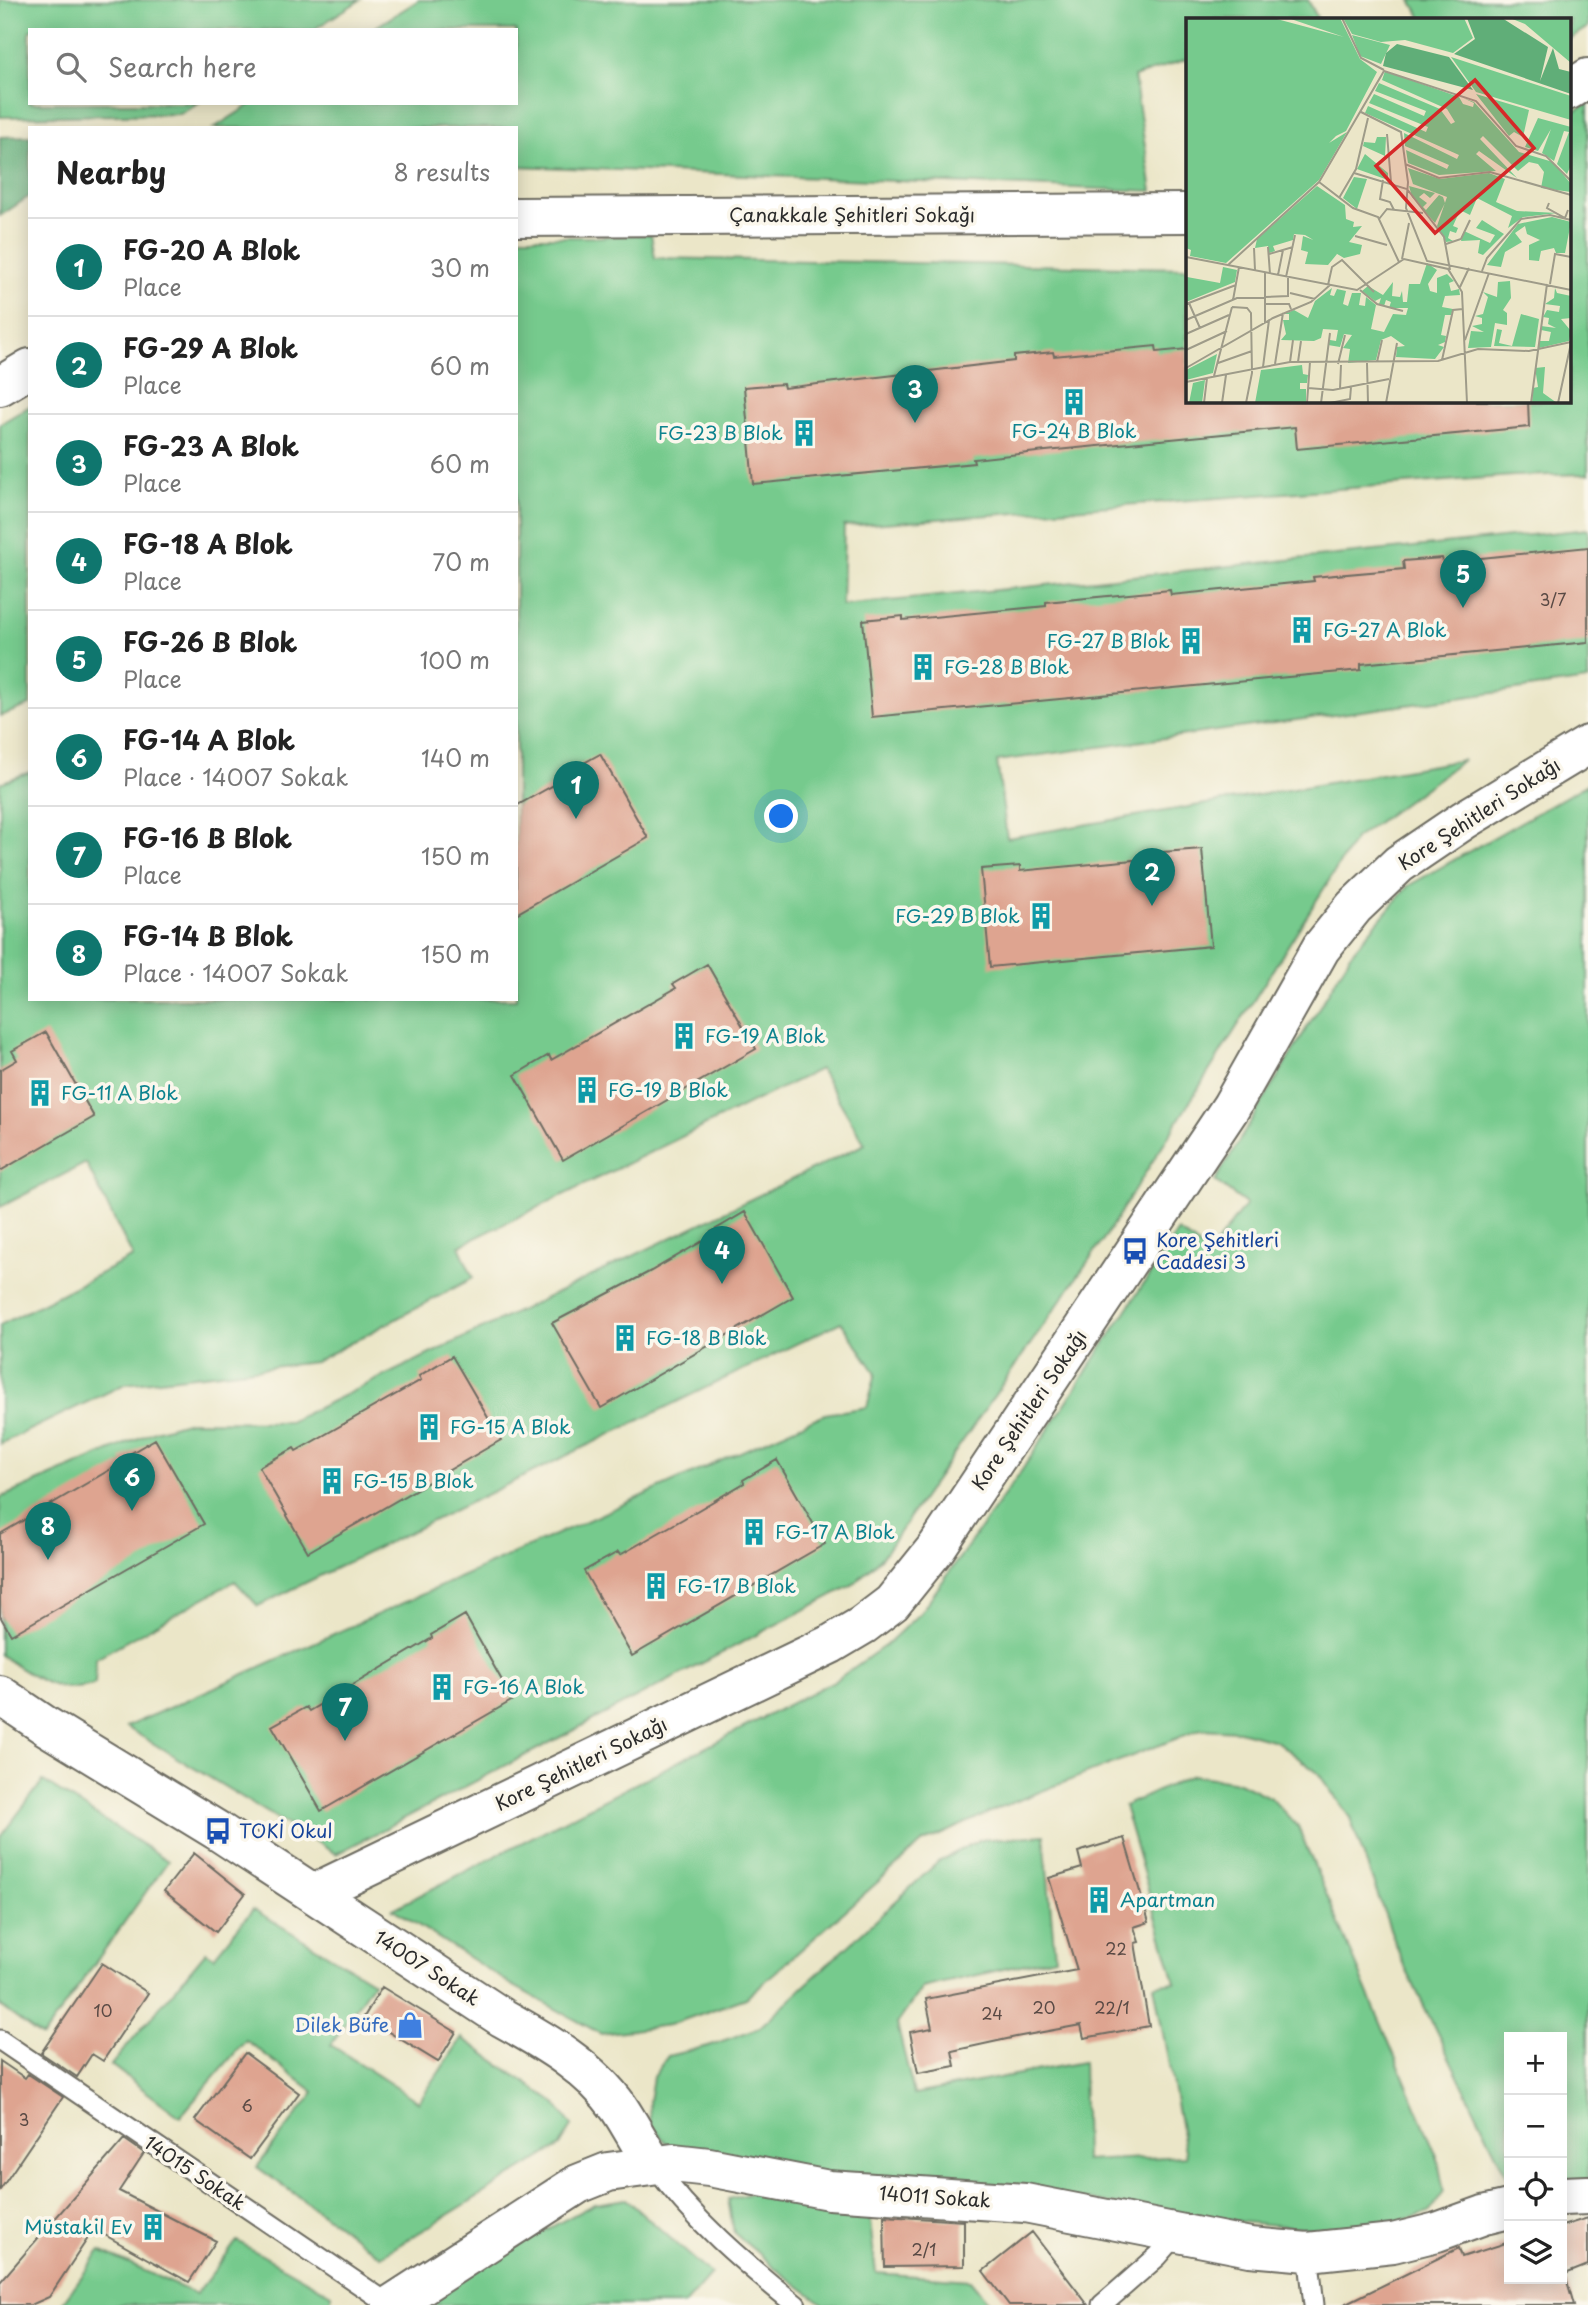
<!DOCTYPE html>
<html lang="en">
<head>
<meta charset="utf-8">
<style>
	:root { --surface:#fff; --page:#f2f2f2; --text:#222; --muted:#767676; --line:#e0e0e0; --accent:#0f766e }
	body { margin:0; font-family:"Playpen Sans",sans-serif; background:var(--page); color:var(--text) }
	.controls { position:absolute; right:21px; bottom:21px; display:grid; overflow:hidden; border-radius:0px; box-shadow:0 4px 18px #0003 }
	.controls button { width:63px; height:63px; display:grid; place-items:center; padding:0; border:0; border-bottom:2px solid var(--line); background:var(--surface); color:var(--text); font:35px sans-serif }
	.you { position:absolute; left:782px; top:817px; width:24px; height:24px; margin:-18px; border:5px solid #fff; border-radius:50%; background:#1a73e8; box-shadow:0 0 0 10px #1a73e833 }
	.badge { display:grid; place-items:center; width:46px; height:46px; border-radius:50%; background:var(--accent); color:#fff; font-size:23px; font-weight:700 }
	.pin { position:absolute; translate:-50% -58px; filter:drop-shadow(0 2px 4px #0008) }
	.pin::after { content:''; position:absolute; top:37px; width:24px; height:21px; background:inherit; clip-path:polygon(0 0,100% 0,50% 100%) }
	.list { margin:0; padding:0; list-style:none }
	h2 { display:flex; justify-content:space-between; align-items:center; height:91px; margin:0; padding:0 28px; font-size:30px }
	h2 small { font-size:23px; font-weight:400; color:var(--muted) }
	.list li { display:grid; grid-template-columns:46px 1fr auto; gap:21px; align-items:center; box-sizing:border-box; height:98px; padding:0 28px; border-top:2px solid var(--line) }
	.list b { display:block; font-size:26px; white-space:nowrap }
	.list p { margin:0; font-size:23px; white-space:nowrap; color:var(--muted) }
	.list em { font-size:23px; font-style:normal; color:var(--muted) }
	.icon { flex:none; width:38px; height:38px; fill:none; stroke:currentColor; stroke-width:2; stroke-linecap:round; stroke-linejoin:round }
	.map { position:relative; flex:none; width:1588px; height:2305px; overflow:hidden }
	.search { position:absolute; background:var(--surface); box-shadow:0 4px 18px #0003; left:28px; top:28px; width:490px; height:77px; display:flex; align-items:center; gap:18px; box-sizing:border-box; padding:0 24px; border-radius:0px; color:var(--muted); font-size:26px }
	.panel { position:absolute; background:var(--surface); box-shadow:0 4px 18px #0003; left:28px; top:126px; width:490px; height:875px; border-radius:0px }
	.map>svg:first-child { display:block }
	.green { fill:#76ca8d; stroke:#507a5c; stroke-width:2 }
	.forest { fill:#60ae78; stroke:#466c52; stroke-width:2 }
	.building { fill:#dea490 }
	.lines { fill:none; stroke-linecap:round; stroke-linejoin:round }
	.lane-casing { stroke:#6e6c62; stroke-width:23 }
	.street-casing { stroke:#6e6c62; stroke-width:42 }
	.lane { stroke:#fff; stroke-width:19 }
	.street { stroke:#fff; stroke-width:38 }
	.labels { text-anchor:middle; stroke-width:7; stroke-linejoin:round; paint-order:stroke }
	.number-label { font-size:16px; fill:#584944 }
	.street-label { font-size:19px; fill:#2b2b2b; stroke:#fbf7ec }
	.culture-label { font-size:19px; fill:#0d838f; stroke:#fbf7ec; text-anchor:start }
	.transit-label { font-size:19px; fill:#164399; stroke:#fbf7ec; text-anchor:start }
	.shop-label { font-size:19px; fill:#366cbe; stroke:#fbf7ec; text-anchor:end }
	.inset-road { fill:none; stroke:#9e9b89; stroke-width:2 }
	.view { fill:#d62828; fill-opacity:0.15; stroke:#d62828; stroke-width:3.5 }
	.inset-edge { fill:none; stroke:#2b2b2b; stroke-width:3.5 }
</style>
</head>
<body>
<div class="map">
<svg width="1588" height="2305" viewBox="0 0 1588 2305">
	<rect width="100%" height="100%" fill="#fbf7ec"/>
	<filter id="ink" filterUnits="userSpaceOnUse"><feTurbulence type="fractalNoise" baseFrequency=".0143" numOctaves="2"/><feDisplacementMap in="SourceGraphic" scale="14" xChannelSelector="R" yChannelSelector="G"/><feConvolveMatrix kernelMatrix="1 2 1 2 8 2 1 2 1" color-interpolation-filters="sRGB"/></filter>
	<filter id="wash" filterUnits="userSpaceOnUse"><feTurbulence type="fractalNoise" baseFrequency=".00686" numOctaves="4" result="noise"/><feDisplacementMap in="SourceGraphic" scale="28" xChannelSelector="R" yChannelSelector="G"/><feGaussianBlur stdDeviation="1.57" result="paint"/><feColorMatrix in="noise" values="0 0 0 0 0 0 0 0 0 0 0 0 0 0 0 0 0 1.4 0 .05"/><feComposite in="paint" operator="in"/></filter>
	<g filter="url(#wash)">
		<rect width="100%" height="100%" fill="#ebe6c8"/>
		<path class="green" d="M0,0H360L313,30H30V103H198L180,114L0,117Z
			M419,0H1308L1317,17L1311,19H1187V59L1134,77L1152,191L516,166V128H214L253,103H516V30H371Z
			M1411,0H1588V27L1569,39V19H1422Z
			M1588,103V474L1513,476L844,526L842,606L1588,529V680L997,761L1007,838L1463,760L1355,839L1105,1237L884,1554L854,1584L336,1854L126,1727L825,1414L867,1407L876,1373L841,1322L258,1606L235,1581L96,1658L95,1684C56,1697 31,1675 0,1655V1498L155,1431L189,1421L289,1422L865,1144L820,1069L459,1246L473,1278L315,1362L125,1384L0,1444V1325L133,1257L86,1163L0,1207V783L30,772V999H516V237H597L651,234L655,258L1187,268V401H1569V115Z
			M30,406V705L0,716V424Z
			M1588,784V2180L1562,2182V2037H1509V2180L1401,1959L1350,1818L1318,1773L1276,1741L1239,1731L1201,1729L1001,1807L922,1843L746,1998L669,2025L601,2034L512,1985L393,1909L836,1680L886,1645L920,1613L1022,1470L1178,1231L1209,1253L1246,1204L1215,1181L1353,951L1408,886Z
			M1192,1775L1239,1782L1271,1798L1298,1827L1437,2156L1444,2192L1429,2213L1394,2223L1327,2230L1243,2222L1035,2193L836,2180L701,2154L667,2144L650,2123L649,2101L653,2077L668,2056L708,2046L759,2028L938,1862L979,1840L1044,1835L1055,1957L922,1988L897,2024L914,2094L1083,2062L1085,2161L1186,2156L1154,1985L1175,1982L1124,1806Z
			M43,1781L168,1861L42,2037L0,2006V1837Z
			M253,1909L373,1982L331,2045L419,2102L462,2038L556,2104L572,2126L560,2146L381,2256L257,2167L314,2092L246,2040L180,2117L111,2065L206,1952L214,1957Z
			M757,2192L869,2213L876,2273L970,2280L991,2305H825L780,2272L734,2233L728,2199Z
			M626,2199L711,2274L684,2305H423L481,2265L594,2204Z
			M237,2241L331,2294V2305H61L100,2251L196,2294Z"/>
		<path class="forest" d="M30,136V196L0,216V137Z"/>
		<g id="blocks">
			<path class="building" d="M1156,346L1157,352L1187,349V401H1528L1529,427L1297,449L1295,427L1046,451L973,459L974,463L753,484L744,387L783,384L784,388L1014,361V356L1053,352L1054,356Z
				M1588,547V642L1361,664V670L872,717L863,620L903,616V620L1046,606V602L1170,590L1171,595L1314,581L1313,577L1404,569L1403,561L1442,558L1443,562Z
				M600,754L648,838L516,914V806L568,777L566,773Z
				M1202,849L1211,946L990,967L981,869L1020,866V871L1164,857L1163,852Z
				M707,964L756,1049L563,1160L515,1075L549,1055L551,1060L676,988L673,984Z
				M46,1032L94,1117L0,1171V1070L17,1060L12,1051Z
				M745,1212L793,1297L601,1408L552,1323L651,1271L713,1235L711,1232Z
				M452,1356L501,1440L308,1552L259,1467L294,1448L296,1451L421,1380L419,1376Z
				M155,1439L204,1524L11,1635L0,1616V1534L123,1462L121,1459Z
				M777,1460L825,1544L632,1656L584,1571L618,1552L620,1555L683,1519L744,1483L743,1480Z
				M465,1615L513,1700L321,1811L272,1726L306,1707L309,1711L432,1638L431,1635Z
				M1124,1838L1149,1922L1134,1927L1139,1942L1135,1943L1149,2026L1084,2038L1081,2025L1016,2037L952,2051L955,2066L918,2073L910,2032L932,2028L926,1999L1077,1970L1049,1878L1082,1868L1078,1852Z
				M194,1853L245,1894L216,1932L164,1891Z
				M102,1963L148,1993L103,2061L92,2054L77,2077L41,2053Z
				M382,1987L456,2032L438,2062L364,2017Z
				M245,2053L299,2093L250,2159L195,2120Z
				M0,2061L25,2078L28,2074L63,2097L0,2190Z
				M124,2139L144,2153L119,2191L216,2241L189,2282L94,2229L49,2297L31,2305H0V2282Z
				M884,2216L964,2221V2266L885,2267Z
				M1588,2218V2265L1565,2274L1574,2305H1343L1459,2248L1462,2257L1509,2242V2279H1562V2226Z
				M1032,2232L1088,2305H1009L983,2271Z"/>
		</g>
	</g>
	<g filter="url(#ink)">
		<use href="#blocks" fill-opacity="0" stroke="#6e6c62" stroke-width="2"/>
		<g class="lines">
			<defs>
				<path id="lane" d="M0,2040L390,2305
					M653,2164C693,2220 743,2262 796,2305
					M1308,2252L1314,2305
					M1102,2305L1158,2256L1179,2232"/>
				<path id="street" d="M1569,90L1588,78
					M516,217L1187,213
					M0,386L30,368
					M0,1695L46,1726L218,1831L503,2018C546,2042 590,2067 619,2108C631,2126 641,2146 653,2164
					M314,1893L831,1644L863,1625L892,1603L937,1547L1231,1107L1321,948L1354,907L1399,864L1464,820L1588,745
					M1562,2196L1588,2195
					M391,2305L578,2184L608,2172L673,2163L709,2167L829,2190L1025,2203L1250,2247L1308,2252L1393,2243L1437,2232L1484,2215L1509,2209"/>
			</defs>
			<use href="#lane" class="lane-casing"/>
			<use href="#street" class="street-casing"/>
			<use href="#lane" class="lane"/>
			<use href="#street" class="street"/>
		</g>
	</g>
	<defs>
		<symbol id="building-bare" viewBox="-9 -9 18 18"><path d="M-4-6H4V6H1V3H-1V6H-4ZM-2.5-4.3h1.7v1.8h-1.7ZM.8-4.3h1.7v1.8H.8ZM-2.5-1h1.7V.8h-1.7ZM.8-1h1.7V.8H.8Z" fill="#0f9aa8" stroke="#fbf7ec" stroke-width="2.5" paint-order="stroke"/></symbol>
		<symbol id="bus-bare" viewBox="-9 -9 18 18"><path d="M-5-6H5V4H4V6H2V4H-2V6H-4V4H-5ZM-3.5-4V0h7V-4ZM-3.5 1.2v1.5H-2V1.2ZM2 1.2v1.5H3.5V1.2Z" fill="#1a4fb4" stroke="#fbf7ec" stroke-width="2.5" paint-order="stroke"/></symbol>
		<symbol id="shop-bare" viewBox="-9 -9 18 18"><path d="M-5-2.5h2.3a2.7 3.5 0 0 1 5.4 0H5L5.5 6h-11ZM-1.5-2.5h3a1.5 2.3 0 0 0-3 0Z" fill="#3f7fe0" stroke="#fbf7ec" stroke-width="2.5" paint-order="stroke"/></symbol>
	</defs>
	<g fill-rule="evenodd">
		<use href="#building-bare" x="1055" y="383" width="38" height="38"/>
		<use href="#building-bare" x="785" y="414" width="38" height="38"/>
		<use href="#building-bare" x="1283" y="611" width="38" height="38"/>
		<use href="#building-bare" x="1172" y="622" width="38" height="38"/>
		<use href="#building-bare" x="904" y="648" width="38" height="38"/>
		<use href="#building-bare" x="1022" y="897" width="38" height="38"/>
		<use href="#building-bare" x="665" y="1017" width="38" height="38"/>
		<use href="#building-bare" x="568" y="1071" width="38" height="38"/>
		<use href="#building-bare" x="21" y="1074" width="38" height="38"/>
		<use href="#bus-bare" x="1116" y="1232" width="38" height="38"/>
		<use href="#building-bare" x="606" y="1319" width="38" height="38"/>
		<use href="#building-bare" x="410" y="1408" width="38" height="38"/>
		<use href="#building-bare" x="313" y="1462" width="38" height="38"/>
		<use href="#building-bare" x="735" y="1513" width="38" height="38"/>
		<use href="#building-bare" x="637" y="1567" width="38" height="38"/>
		<use href="#building-bare" x="423" y="1668" width="38" height="38"/>
		<use href="#bus-bare" x="199" y="1812" width="38" height="38"/>
		<use href="#building-bare" x="1080" y="1881" width="38" height="38"/>
		<use href="#shop-bare" x="391" y="2006" width="38" height="38"/>
		<use href="#building-bare" x="134" y="2208" width="38" height="38"/>
	</g>
	<g class="labels">
		<g class="number-label">
			<text x="1553" y="606">3/7</text>
			<text x="1116" y="1955">22</text>
			<text x="1044" y="2014">20</text>
			<text x="1112" y="2014">22/1</text>
			<text x="103" y="2017">10</text>
			<text x="992" y="2020">24</text>
			<text x="247" y="2112">6</text>
			<text x="24" y="2126">3</text>
			<text x="924" y="2256">2/1</text>
		</g>
		<g class="street-label">
			<text x="852" y="222">Çanakkale Şehitleri Sokağı</text>
			<text transform="translate(1479 814) rotate(-33)" y="7">Kore Şehitleri Sokağı</text>
			<text transform="translate(1029 1410) rotate(-56)" y="7">Kore Şehitleri Sokağı</text>
			<text transform="translate(581 1764) rotate(-26)" y="7">Kore Şehitleri Sokağı</text>
			<text transform="translate(427 1968) rotate(33)" y="7">14007 Sokak</text>
			<text transform="translate(195 2173) rotate(34)" y="7">14015 Sokak</text>
			<text transform="translate(935 2197) rotate(4)" y="7">14011 Sokak</text>
		</g>
		<g class="culture-label">
			<text x="1074" y="438" text-anchor="middle">FG-24 B Blok</text>
			<text x="783" y="440" text-anchor="end">FG-23 B Blok</text>
			<text x="1323" y="637">FG-27 A Blok</text>
			<text x="1170" y="648" text-anchor="end">FG-27 B Blok</text>
			<text x="944" y="674">FG-28 B Blok</text>
			<text x="1020" y="923" text-anchor="end">FG-29 B Blok</text>
			<text x="705" y="1043">FG-19 A Blok</text>
			<text x="608" y="1097">FG-19 B Blok</text>
			<text x="61" y="1100">FG-11 A Blok</text>
			<text x="646" y="1345">FG-18 B Blok</text>
			<text x="450" y="1434">FG-15 A Blok</text>
			<text x="353" y="1488">FG-15 B Blok</text>
			<text x="775" y="1539">FG-17 A Blok</text>
			<text x="677" y="1593">FG-17 B Blok</text>
			<text x="463" y="1694">FG-16 A Blok</text>
			<text x="1120" y="1907">Apartman</text>
			<text x="132" y="2234" text-anchor="end">Müstakil Ev</text>
		</g>
		<g class="transit-label">
			<text x="1156" y="1247">Kore Şehitleri<tspan x="1156" dy="22">Caddesi 3</tspan></text>
			<text x="239" y="1838">TOKİ Okul</text>
		</g>
		<g class="shop-label">
			<text x="389" y="2032">Dilek Büfe</text>
		</g>
	</g>
	<g transform="translate(1186 18)">
		<rect width="385" height="385" fill="#ebe6c8"/>
		<path d="M0,0H87L158,19L102,0H154L174,41L191,54L160,113L150,118L143,125L161,114L133,162L40,245L4,238L5,232L0,230ZM157,0H278L287,20L267,35L219,22L195,24L166,16ZM324,0H385V45L339,6ZM166,17L204,27L195,46L174,38ZM265,39L385,78V102L290,74ZM199,53L273,79L277,86L287,89L288,85L277,80L288,84L333,134L367,144L385,166V174L355,170L358,154L352,146L343,144L332,153L297,118L294,121L331,160L293,133L290,136L310,153L253,157L222,145L220,132L261,151L263,147L219,128L218,115L271,141L273,137L179,95L182,88L240,114L242,109L183,85L188,76L238,98L240,93L189,73L193,65L254,91L265,106L269,104L261,91L196,62ZM290,76L343,92L337,119L328,114L323,118ZM352,100L385,109V147L381,156L371,146L383,114L378,113L368,143L356,135L365,111L352,133L339,129ZM191,119H200L199,138L177,128L178,124L189,125ZM179,136L202,155V162L171,151ZM222,150L254,161L303,155L319,161L310,184L331,193L371,195L337,199L322,210L326,198L291,180L284,197L276,193L271,199L267,208L272,210L270,215L264,213L262,220L267,223L260,224L251,208L261,179L227,166ZM168,159L181,161L171,191L157,180ZM131,168L159,187L160,201L168,204L167,209L176,208L163,224L176,227L174,236L158,240L119,217L108,216L107,222L87,228L89,233L83,235L82,228L69,230L71,221ZM223,168L249,175L244,180L238,175L233,179L241,185L237,189L240,192L253,177L257,179L259,185L249,205L226,179ZM366,199L385,204L379,235H370L368,230L355,233L353,243L343,242V227L354,222L341,216L339,208L329,215L336,224L319,234L315,249L301,247L332,206ZM296,202L318,216L297,237L292,235L294,222L275,223L278,213L304,225L309,217L290,210ZM117,218L138,226L151,236L142,247L119,246L122,234L115,232ZM241,245L251,252L242,266L244,273L251,275V260L261,256L268,263L263,265L265,273L273,271L274,277L259,278L256,289L267,291L265,297H259L255,317L260,318L259,324L252,327L258,329L249,341L210,339L211,329L219,328L205,318L195,322L190,342L162,345L164,331L157,330L166,317L158,316L154,329L142,327L144,322L150,323L152,312L137,311L135,320L128,323L95,322L100,316L97,302H103V296H98L108,292L122,300L129,283L146,270L144,277L148,278L151,271L160,273L157,286L162,288L166,275H175L173,287L179,288L180,279L190,287L185,311L198,314L207,296L220,297L222,290H203L205,284L200,282L198,288L193,286L195,280L189,283L176,273L182,268L197,277L207,264L206,278L214,279L216,273L217,284H221L223,266H234ZM37,249L51,252L49,264L0,284L1,259L34,265ZM324,263L325,280L317,292L321,295V307L309,305L305,329L282,330L285,313L298,314L286,308L296,306V300L289,298L297,296L302,279L297,274L311,279L312,264ZM369,270L371,275L385,278V300L375,301L385,313L383,323L353,330V323H363L365,314L355,312V308L370,310L362,306L363,300L357,299L361,292L373,294L374,288L359,286L368,280ZM335,296L353,301L349,329L308,328L311,311L316,312L313,325L326,328ZM31,336L27,355L0,362V352ZM116,347L117,356L122,357L121,365H114V371H120V385H69L75,352ZM359,349L357,375L371,385H346L347,370L352,369L349,350ZM19,362L16,385H3L7,365Z" fill="#76ca8d"/>
		<path d="M281,0H316L362,29L354,63L367,30L373,51L385,54V76L268,36L289,21ZM211,26L263,39L287,72L197,48L200,35Z" fill="#60ae78"/>
		<path class="inset-road" d="M156,0L175,40L198,52M175,94L215,114L222,164L220,190L241,243L385,272M201,116L205,164M219,146L253,160L304,154L385,177M168,155L221,171L258,219L264,252M197,162L194,181L204,184L208,192M133,164L167,190L192,199L213,244M153,180L170,151L182,100M363,185L361,190L379,200L382,192M193,201L201,191L237,195M169,218L201,227M260,226L275,221L284,202M82,229L84,256M68,230L69,252M83,236L107,229M0,239L171,272L218,241L262,251L276,274L281,385M216,241L223,205M42,247L133,164L198,53L290,83L330,128L360,138L385,163M296,253L301,240L335,201L364,197L385,202M92,257L97,232M100,259L109,217M364,266L369,236L385,239M142,267L146,249L156,242L188,274M274,269L283,250M174,272L191,286L217,293M104,275L129,281M47,282L53,249M3,285L14,310M0,286L50,267M79,286H103L105,291M46,289L61,290L65,295L66,355L60,385M0,302L51,280L102,278V260M79,305V255M0,316L43,297M279,322L303,255M0,332L41,313M256,342L267,292L277,291M104,344L107,322M112,344L115,323M191,344L196,322M32,345L66,333M181,345L182,385M89,346L97,295M152,346L159,317M77,349L83,302M0,350L87,300L125,284L144,267M28,358L46,289M0,364L104,344L252,343L292,331L343,333L385,324M122,370L147,372L203,361M154,371L155,347M18,385L21,360M36,385L40,357M121,385L124,344M135,385L144,315M144,385L164,381L165,369M200,385L211,325M345,385L361,266M372,385L385,325"/>
		<path class="view" d="M289,62L348,130L249,215L190,148Z"/>
		<rect width="385" height="385" class="inset-edge"/>
	</g>
</svg>
<div class="controls">
<button>+</button>
<button>−</button>
<button><svg class="icon" aria-label="locate" viewBox="0 0 24 24"><circle cx="12" cy="12" r="6"/><path d="M12 2v4M12 18v4M2 12h4M18 12h4"/></svg></button>
<button><svg class="icon" aria-label="layers" viewBox="0 0 24 24"><path d="M12 4l9 5-9 5-9-5zM3 14l9 5 9-5"/></svg></button>
</div>
<div class="you"></div>
<div class="pin badge" style="left:576px;top:819px">1</div>
<div class="pin badge" style="left:1152px;top:906px">2</div>
<div class="pin badge" style="left:915px;top:423px">3</div>
<div class="pin badge" style="left:722px;top:1284px">4</div>
<div class="pin badge" style="left:1463px;top:608px">5</div>
<div class="pin badge" style="left:132px;top:1511px">6</div>
<div class="pin badge" style="left:345px;top:1741px">7</div>
<div class="pin badge" style="left:48px;top:1560px">8</div>
<div class="search"><svg class="icon" aria-label="search" viewBox="0 0 24 24"><circle cx="10" cy="10" r="6"/><path d="M15 15l6 6"/></svg>Search here</div>
<section class="panel">
<h2>Nearby<small>8 results</small></h2>
<ul class="list">
<li><span class="badge">1</span><div><b>FG-20 A Blok</b><p>Place</p></div><em>30 m</em></li>
<li><span class="badge">2</span><div><b>FG-29 A Blok</b><p>Place</p></div><em>60 m</em></li>
<li><span class="badge">3</span><div><b>FG-23 A Blok</b><p>Place</p></div><em>60 m</em></li>
<li><span class="badge">4</span><div><b>FG-18 A Blok</b><p>Place</p></div><em>70 m</em></li>
<li><span class="badge">5</span><div><b>FG-26 B Blok</b><p>Place</p></div><em>100 m</em></li>
<li><span class="badge">6</span><div><b>FG-14 A Blok</b><p>Place · 14007 Sokak</p></div><em>140 m</em></li>
<li><span class="badge">7</span><div><b>FG-16 B Blok</b><p>Place</p></div><em>150 m</em></li>
<li><span class="badge">8</span><div><b>FG-14 B Blok</b><p>Place · 14007 Sokak</p></div><em>150 m</em></li>
</ul>
</section>
</div>
</body>
</html>
